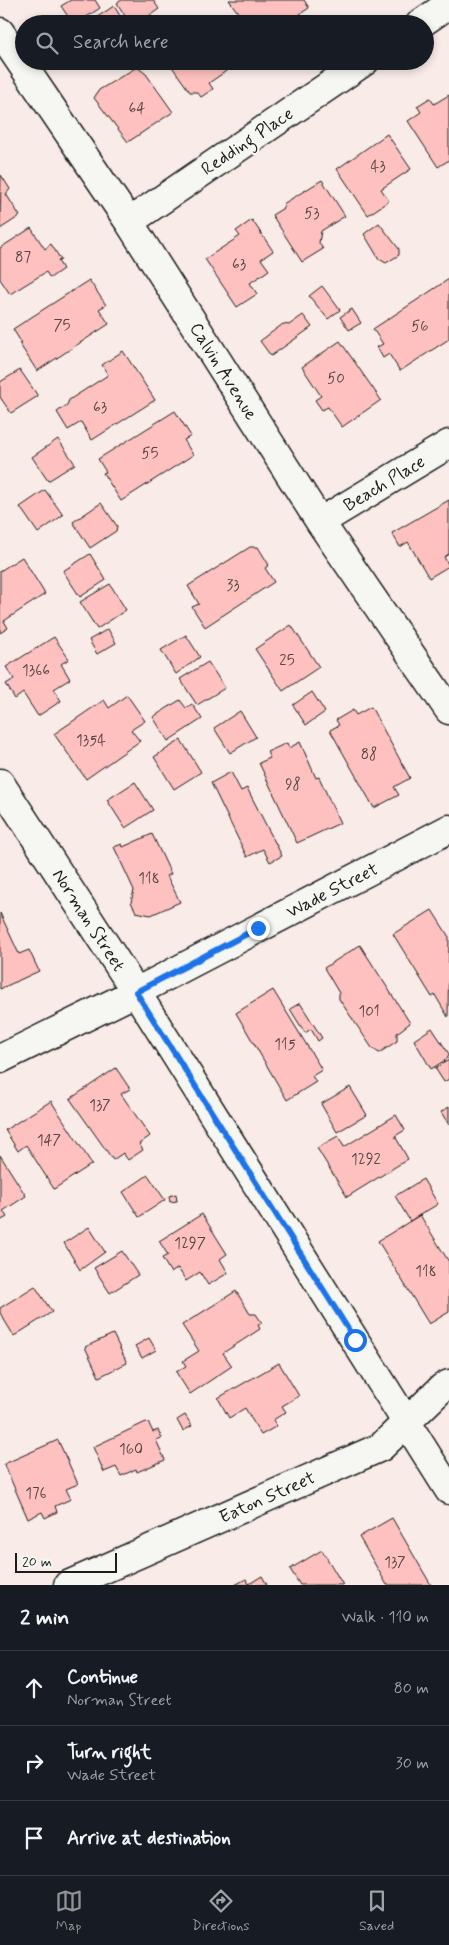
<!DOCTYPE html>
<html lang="en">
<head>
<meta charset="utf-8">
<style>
	:root { --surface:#171b24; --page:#242831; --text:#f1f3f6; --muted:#9ea1a6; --line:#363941; --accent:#919294 }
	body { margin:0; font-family:Mynerve,sans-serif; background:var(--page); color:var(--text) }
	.scale { position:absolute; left:15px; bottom:12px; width:102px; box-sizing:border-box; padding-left:5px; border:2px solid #1c1c1c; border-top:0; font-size:14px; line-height:18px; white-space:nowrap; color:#1c1c1c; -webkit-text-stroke:4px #f6f6f2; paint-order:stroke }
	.stop { position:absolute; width:15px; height:15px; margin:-11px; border:4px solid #1a73e8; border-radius:50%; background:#fff }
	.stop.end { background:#1a73e8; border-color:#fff; box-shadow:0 1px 5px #0008 }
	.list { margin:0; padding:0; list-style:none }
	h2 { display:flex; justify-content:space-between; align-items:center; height:65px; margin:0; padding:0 20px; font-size:21px }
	h2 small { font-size:16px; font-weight:400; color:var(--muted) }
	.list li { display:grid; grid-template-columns:32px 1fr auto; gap:15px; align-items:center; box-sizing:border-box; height:75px; padding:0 20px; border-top:1px solid var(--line) }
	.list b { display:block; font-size:19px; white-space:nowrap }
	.list p { margin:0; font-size:16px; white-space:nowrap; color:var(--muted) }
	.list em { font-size:16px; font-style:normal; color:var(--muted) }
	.icon { flex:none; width:28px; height:28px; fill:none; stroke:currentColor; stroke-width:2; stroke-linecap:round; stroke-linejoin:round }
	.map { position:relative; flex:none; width:449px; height:1585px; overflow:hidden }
	.search { position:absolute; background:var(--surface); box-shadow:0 2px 8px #0003; left:15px; right:15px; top:15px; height:55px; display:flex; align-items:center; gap:12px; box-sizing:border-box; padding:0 18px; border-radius:28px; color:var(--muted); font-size:19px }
	.sheet { height:290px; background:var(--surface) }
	nav { display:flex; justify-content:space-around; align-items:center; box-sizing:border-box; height:70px; border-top:1px solid var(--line); background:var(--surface); font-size:14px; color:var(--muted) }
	nav a { display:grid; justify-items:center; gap:2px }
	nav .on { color:var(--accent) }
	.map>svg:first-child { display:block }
	.building { fill:#fec1bf; stroke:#1c1c1c }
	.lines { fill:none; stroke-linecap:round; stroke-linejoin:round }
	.street-casing { stroke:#1c1c1c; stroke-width:31 }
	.street { stroke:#f6f6f2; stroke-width:28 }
	.route { stroke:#1a73e8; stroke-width:6 }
	.labels { text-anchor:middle; stroke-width:4.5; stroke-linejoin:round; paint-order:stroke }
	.number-label { font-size:15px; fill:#544545 }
	.street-label { font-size:18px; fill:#1c1c1c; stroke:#f6f6f2 }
</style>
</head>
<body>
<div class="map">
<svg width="449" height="1585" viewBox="0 0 449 1585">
	<rect width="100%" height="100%" fill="#f8ebe8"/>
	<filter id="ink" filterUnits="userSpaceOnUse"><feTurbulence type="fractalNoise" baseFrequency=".02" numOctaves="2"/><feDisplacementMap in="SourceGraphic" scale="10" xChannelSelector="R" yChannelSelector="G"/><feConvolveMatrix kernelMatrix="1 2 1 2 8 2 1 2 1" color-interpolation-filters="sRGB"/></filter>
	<g filter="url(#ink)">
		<path class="building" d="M71,0H95L100,8L76,24H73L61,6Z
			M122,0H153L159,9L137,24H130L117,3Z
			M229,0H304L309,8L300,14L301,19L295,24H246Z
			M114,6L125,24H98L94,19Z
			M168,61H234L236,64L209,83L213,89L201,97L197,92H190Z
			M137,67L146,74L173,112L128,142L94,98L99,90Z
			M449,95V160L438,167L408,121L421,112L417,106L430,98L434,104Z
			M387,134L411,169L381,189L389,201L368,215L337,169Z
			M1,175L10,189L6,194L20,216L0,229Z
			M322,180L345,216L321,231L319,243L323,249L302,262L272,215L285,207L283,204Z
			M252,220L273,251L261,259L269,270L250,283L257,294L237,307L205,259L240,236L236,231Z
			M379,223L399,249V255L386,263L379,259L364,234Z
			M31,228L45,249L51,244L61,260L58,261L63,269L50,278L46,272L10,294L0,279V248Z
			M449,279V339L400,371L389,354L383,358L377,347L383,344L373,329Z
			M89,280L106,305L99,309L109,324L37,371L19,343L21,342L13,329Z
			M322,286L340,310L328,319L309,296Z
			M352,309L361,323L349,330L340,317Z
			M303,315L312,327L271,356L260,341L283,324L289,325Z
			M340,341L381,400L342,427L328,407L322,410L315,400L321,396L302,367Z
			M123,351L155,400L92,440L81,422L68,430L57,412L67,405L69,400L108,375L102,365Z
			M20,370L38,396L11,413L0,397V382Z
			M175,411L191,436L184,440L193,455L121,501L103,473L106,472L98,459Z
			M58,439L75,464L48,481L32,457Z
			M45,490L63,515L38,533L20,507Z
			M449,500V554L444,557L449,566L429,578L408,542L400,547L392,533Z
			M101,503L117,526L116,531L90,548L73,522Z
			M250,547H258L269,565L265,568L274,582L205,627L192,607L199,604L188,586Z
			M90,554L106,580L80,597L63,571Z
			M22,557L45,594L4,621L8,628L0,633V571Z
			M110,584L126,610L97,629L80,602Z
			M291,625L319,667L283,691L255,649Z
			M108,629L116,643L97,654L89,640Z
			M186,635L200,657L176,674L161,650Z
			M54,637L69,659L61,664L70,679L54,689L61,701L38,716L23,693L15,699L6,684L14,679L6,667Z
			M208,662L225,688L197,705L180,679Z
			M312,692L325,712L306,725L293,705Z
			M127,695L145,721L131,730L140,741L86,779L54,734L104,700L109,708Z
			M180,700L186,708L192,704L202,719L168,741L153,717Z
			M371,707L410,778L394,787L399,795L374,808L330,730L339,725L336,720L353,710L356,715Z
			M240,711L256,737L230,753L214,728Z
			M181,740L201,772L174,789L154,757Z
			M300,742L316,778L319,777L340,823L297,843L259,763L270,758L267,752L287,743L289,748Z
			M231,772L241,791L247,788L282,856L270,862L263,849L247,857L211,783Z
			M135,782L153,810L125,828L107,800Z
			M152,834L171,874L167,876L180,902L151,915L136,912L131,902L134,890L114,847L122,844L123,847Z
			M432,910L449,937L448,1017L435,995L432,997L393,934Z
			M0,913L19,954L29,950L39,971L0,989Z
			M360,945L410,1023L397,1033V1041L379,1053L372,1048L339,999V993L324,968Z
			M273,990L322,1070L312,1076L316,1082L287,1100L236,1013Z
			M300,1003L322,1038L318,1041L311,1029L305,1033L290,1009Z
			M432,1028L449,1054L447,1059L431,1069L414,1040Z
			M449,1060V1079L444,1082L435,1068Z
			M116,1068L130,1089L121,1094L150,1136L139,1144L143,1150L128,1160L123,1153L113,1160L70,1099Z
			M350,1087L367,1115L337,1132L321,1104Z
			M51,1101L92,1164L54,1189L26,1145L18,1151L5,1130Z
			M449,1107V1125L441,1112Z
			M396,1115L405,1130L395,1136L408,1159L347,1197L317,1148L338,1136L344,1147Z
			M0,1155L26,1196L3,1211L7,1217L0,1221Z
			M148,1175L165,1200L139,1217L123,1192Z
			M423,1179L438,1204L410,1221L395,1196Z
			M176,1194L177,1201L170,1202L169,1196Z
			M202,1214L227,1254L220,1259L228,1273L208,1285L200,1272L186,1281L178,1268L171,1273L162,1258L168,1255L159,1241Z
			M420,1215L449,1262V1312L429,1324L378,1241Z
			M89,1227L105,1252L80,1270L64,1243Z
			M122,1251L138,1275L110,1293L94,1268Z
			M35,1286L52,1312L14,1336L0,1313V1308Z
			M236,1291L250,1314H256L262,1323L258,1325L260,1329L223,1353L232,1366L190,1394L176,1372L186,1366L183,1361L199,1351L182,1325Z
			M113,1334L127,1363L99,1377L85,1347Z
			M149,1338L156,1350L142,1358L135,1346Z
			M279,1363L299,1396L282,1406L286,1412L273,1420L277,1426L261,1435L245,1408L229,1418L218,1398Z
			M185,1415L192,1426L183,1431L177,1420Z
			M146,1422L149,1424L153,1432L158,1430L162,1438L156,1440L165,1460L137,1472L136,1469L121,1476L116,1467L104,1472L93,1447Z
			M58,1440L78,1484L66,1489L71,1499L55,1506L57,1512L45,1518L42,1512L28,1519L4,1464Z
			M392,1518L431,1585H387L359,1537Z
			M322,1550L343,1585H300L290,1569Z
			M262,1576L267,1585H235L246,1579L249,1584Z"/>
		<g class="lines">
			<defs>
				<path id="street" d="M420,24L449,4
					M0,32L129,222L320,522L449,710
					M129,222L365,61
					M320,522L449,444
					M0,783L136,992L449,1490
					M0,1059L136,992L449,829
					M68,1585L381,1447L442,1388L449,1384"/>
			</defs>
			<use href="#street" class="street-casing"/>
			<use href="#street" class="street"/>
		</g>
	</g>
	<g class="lines" filter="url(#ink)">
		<path class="route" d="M258,928L136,992L355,1340"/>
	</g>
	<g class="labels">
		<g class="number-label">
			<text x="137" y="113">64</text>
			<text x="378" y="171">43</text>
			<text x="312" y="218">53</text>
			<text x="23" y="262">87</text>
			<text x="239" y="269">63</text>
			<text x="62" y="330">75</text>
			<text x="420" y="331">56</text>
			<text x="336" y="383">50</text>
			<text x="100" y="412">63</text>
			<text x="150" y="458">55</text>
			<text x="233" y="590">33</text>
			<text x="287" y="665">25</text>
			<text x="36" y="675">1366</text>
			<text x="91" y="745">1354</text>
			<text x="369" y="759">88</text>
			<text x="293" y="789">98</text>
			<text x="149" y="883">118</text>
			<text x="369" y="1016">101</text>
			<text x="285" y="1049">115</text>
			<text x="100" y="1110">137</text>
			<text x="49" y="1145">147</text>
			<text x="366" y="1164">1292</text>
			<text x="190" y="1248">1297</text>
			<text x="426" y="1276">118</text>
			<text x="131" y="1454">160</text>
			<text x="36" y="1498">176</text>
			<text x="395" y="1567">137</text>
		</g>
		<g class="street-label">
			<text transform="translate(247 141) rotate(-34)" y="6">Redding Place</text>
			<text transform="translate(224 371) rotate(58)" y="6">Calvin Avenue</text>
			<text transform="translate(384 483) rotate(-31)" y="6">Beach Place</text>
			<text transform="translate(332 890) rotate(-27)" y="6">Wade Street</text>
			<text transform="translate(89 920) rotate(57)" y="6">Norman Street</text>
			<text transform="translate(267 1497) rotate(-24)" y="6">Eaton Street</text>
		</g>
	</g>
</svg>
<div class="scale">20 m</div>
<div class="stop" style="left:355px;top:1340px"></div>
<div class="stop end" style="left:258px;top:928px"></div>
<div class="search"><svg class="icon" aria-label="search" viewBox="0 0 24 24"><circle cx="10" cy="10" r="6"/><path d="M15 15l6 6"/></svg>Search here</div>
</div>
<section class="sheet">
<h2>2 min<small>Walk · 110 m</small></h2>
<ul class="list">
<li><svg class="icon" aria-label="ahead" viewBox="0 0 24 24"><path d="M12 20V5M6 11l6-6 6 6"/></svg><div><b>Continue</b><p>Norman Street</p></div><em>80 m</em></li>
<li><svg class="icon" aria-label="right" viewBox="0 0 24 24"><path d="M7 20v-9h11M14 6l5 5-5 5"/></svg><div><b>Turn right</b><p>Wade Street</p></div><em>30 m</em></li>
<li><svg class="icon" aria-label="arrive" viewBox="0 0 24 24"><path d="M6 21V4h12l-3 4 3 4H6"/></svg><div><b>Arrive at destination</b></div></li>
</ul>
</section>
<nav>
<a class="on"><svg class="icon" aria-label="map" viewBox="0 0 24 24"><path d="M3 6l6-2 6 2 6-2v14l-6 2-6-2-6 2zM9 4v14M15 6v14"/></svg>Map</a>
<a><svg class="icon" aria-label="directions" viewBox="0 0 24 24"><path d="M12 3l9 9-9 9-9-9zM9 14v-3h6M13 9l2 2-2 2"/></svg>Directions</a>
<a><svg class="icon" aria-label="saved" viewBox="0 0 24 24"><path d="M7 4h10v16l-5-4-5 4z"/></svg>Saved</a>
</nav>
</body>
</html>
